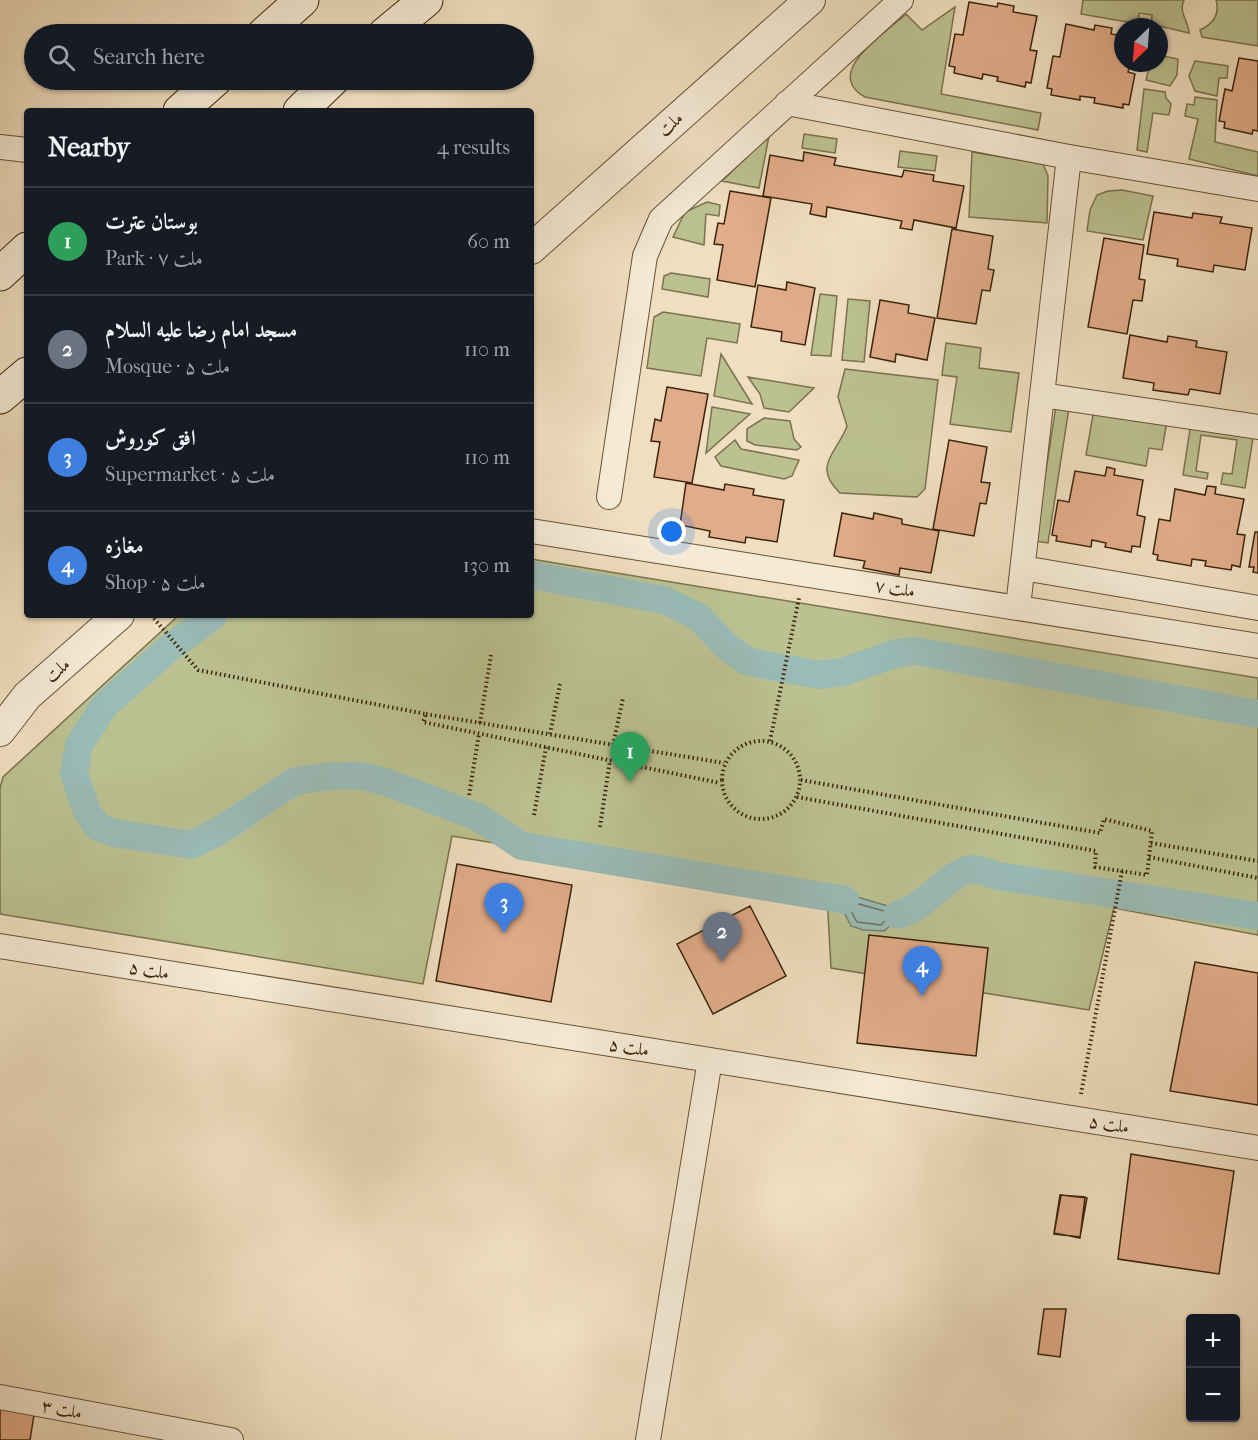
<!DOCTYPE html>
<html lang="en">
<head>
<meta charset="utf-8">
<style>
	:root { --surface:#171b24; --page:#242831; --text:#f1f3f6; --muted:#9ea1a6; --line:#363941; --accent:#db2777 }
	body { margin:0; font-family:"IM FELL French Canon",Amiri,serif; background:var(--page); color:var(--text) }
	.controls { position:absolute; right:18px; bottom:18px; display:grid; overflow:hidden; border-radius:6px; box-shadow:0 2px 4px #0004 }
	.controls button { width:54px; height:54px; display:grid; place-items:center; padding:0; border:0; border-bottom:2px solid var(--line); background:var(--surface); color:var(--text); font:30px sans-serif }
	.compass { position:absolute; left:1114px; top:18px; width:54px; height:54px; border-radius:50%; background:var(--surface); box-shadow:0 2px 4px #0004; rotate:205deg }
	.you { position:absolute; left:672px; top:532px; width:21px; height:21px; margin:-15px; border:4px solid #fff; border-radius:50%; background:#1a73e8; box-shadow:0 0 0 9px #1a73e833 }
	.badge { display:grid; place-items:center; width:39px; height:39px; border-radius:50%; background:var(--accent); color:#fff; font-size:20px; font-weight:700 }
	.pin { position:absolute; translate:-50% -50px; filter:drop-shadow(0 2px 3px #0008) }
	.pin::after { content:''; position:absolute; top:32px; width:21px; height:18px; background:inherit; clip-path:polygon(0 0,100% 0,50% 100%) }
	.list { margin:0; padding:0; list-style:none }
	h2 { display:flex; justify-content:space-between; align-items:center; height:78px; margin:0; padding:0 24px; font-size:26px }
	h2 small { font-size:20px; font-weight:400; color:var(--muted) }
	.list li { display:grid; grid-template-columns:39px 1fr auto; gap:18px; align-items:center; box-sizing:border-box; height:108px; padding:0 24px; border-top:2px solid var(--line) }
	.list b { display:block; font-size:22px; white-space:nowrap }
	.list p { margin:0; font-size:20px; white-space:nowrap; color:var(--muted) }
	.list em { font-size:20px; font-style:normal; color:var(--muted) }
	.icon { flex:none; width:33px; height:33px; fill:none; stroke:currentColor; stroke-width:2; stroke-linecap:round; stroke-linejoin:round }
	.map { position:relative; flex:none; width:1258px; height:1440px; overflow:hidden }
	.search { position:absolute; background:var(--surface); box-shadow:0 2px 4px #0004; left:24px; top:24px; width:510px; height:66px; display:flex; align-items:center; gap:15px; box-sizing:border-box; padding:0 21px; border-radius:33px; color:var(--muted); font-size:22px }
	.panel { position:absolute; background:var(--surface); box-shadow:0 2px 4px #0004; left:24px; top:108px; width:510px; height:510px; border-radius:6px }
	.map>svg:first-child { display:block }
	.green { fill:#bbc191; stroke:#7b724e; stroke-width:1.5 }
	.water { fill:#9abbb6; stroke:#747f72; stroke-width:1.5 }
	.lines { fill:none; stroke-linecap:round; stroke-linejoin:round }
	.shore { stroke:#6a7060; stroke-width:1.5 }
	.canal { stroke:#9abbb6; stroke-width:28 }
	.building { fill:#e1ac89; stroke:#3b240b; stroke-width:1.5 }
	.minor-casing { stroke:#685238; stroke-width:26 }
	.tertiary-casing { stroke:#685238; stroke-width:32 }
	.secondary-casing { stroke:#3b240b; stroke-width:35 }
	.path { stroke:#3b240b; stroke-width:4; stroke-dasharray:1.5 3; stroke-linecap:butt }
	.minor { stroke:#f5ead5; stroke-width:24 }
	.tertiary { stroke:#f5ead5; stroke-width:30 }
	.secondary { stroke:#f5ead5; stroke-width:33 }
	.labels { text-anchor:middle; stroke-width:4.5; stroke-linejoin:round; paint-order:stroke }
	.street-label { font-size:18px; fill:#3b240b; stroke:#f5ead5 }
</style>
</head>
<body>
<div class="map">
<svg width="1258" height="1440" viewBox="0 0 1258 1440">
	<rect width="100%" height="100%" fill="#efdebf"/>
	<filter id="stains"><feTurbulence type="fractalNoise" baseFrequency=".00333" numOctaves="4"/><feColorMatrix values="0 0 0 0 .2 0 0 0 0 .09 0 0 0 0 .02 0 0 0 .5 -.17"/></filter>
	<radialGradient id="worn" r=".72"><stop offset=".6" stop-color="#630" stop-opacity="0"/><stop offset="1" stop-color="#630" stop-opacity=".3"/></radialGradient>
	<path class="green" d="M1083,0H1184C1178,13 1189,21 1189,33L1151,24L1152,15L1139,13V24L1081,14Z
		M1216,0H1258V46L1202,37L1200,30C1213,24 1220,14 1216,0Z
		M955,7L941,94L1041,113L1038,130L865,97C822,73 885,33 906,14L922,30Z
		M1159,55L1178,59L1177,75L1170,86L1146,80L1150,64L1142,63H1159Z
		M1195,61L1228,66L1227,78H1219L1217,96L1195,91L1189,76Z
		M1144,89L1165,92L1166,98L1171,104L1169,115L1153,113L1147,152L1137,150Z
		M1195,97L1217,100L1215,142L1258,152V176L1189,159L1198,119L1185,116L1187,104L1194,105Z
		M804,134L837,139L835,153L802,148Z
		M769,136L759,188L722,181Z
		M900,151L937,156L935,171L898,167Z
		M972,152L1043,164L1048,176L1047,223L969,217Z
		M1122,190L1153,196L1143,240L1087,231L1090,210L1097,195L1108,191Z
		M707,202L720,205L719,216L706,214L704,245L673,237L685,212Z
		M671,273L710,279L708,297L662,289L664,276Z
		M820,294L837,296L831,356L811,355Z
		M848,299L870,301L864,362L842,360Z
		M663,312L740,324L737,343L707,338L701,376L647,368L654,317Z
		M946,343L981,348L979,368L1019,373L1011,432L950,424L957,377L942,375Z
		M721,354L752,404L714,396Z
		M845,369L938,380L925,489L917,497L840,493C811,465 838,452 847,426L838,397Z
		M748,377L814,388L789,412L764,408L760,394Z
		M1095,403L1168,416L1162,450L1149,448L1146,466L1086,455Z
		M1056,406L1069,408L1048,543L1035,541Z
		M712,407L750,414L706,453Z
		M764,418L790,421L794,439L801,447L797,450L755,445L747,441V429Z
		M1191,423L1254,432L1245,488L1221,484L1223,473L1232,474L1237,440L1201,435L1196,471L1208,473L1207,479L1183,475Z
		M735,440L741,449L799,460L792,476L784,479L721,466L715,457Z
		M531,559L1258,678V935L1114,908L1089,1010L831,968L827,897L452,836L423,984L0,914V788L3,777L179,615H531Z"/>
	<path class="water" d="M847,894L898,909L892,924L884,931L863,930L851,926L845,914Z"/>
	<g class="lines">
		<path class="shore" d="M855,903L888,912L889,916L881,925L857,922L852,913L851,904Z"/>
		<path class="canal" d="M531,575L664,600L699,617L726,646L747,661L765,665L820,675L843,672L897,653L916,651L1258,714
			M214,615L167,650L104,706L79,745L74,774L88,814L98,827L114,833L191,845L219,831L295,781L332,776H362L386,782L478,817L522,846L845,900
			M897,915C926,909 951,868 975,869C982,870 991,874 998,876L1258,916"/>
	</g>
	<path class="building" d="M969,2L997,7L998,3L1014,6L1013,12L1037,16L1030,50L1037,51L1031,83L1026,82L1025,87L997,81L998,77L983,74L982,79L954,73L955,67L949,66L955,34L963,35Z
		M1066,24L1094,30L1095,25L1112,28L1111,34L1123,36V63H1130L1128,72L1135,74L1129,105L1123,104V108L1094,103L1095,98L1080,96V100L1051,95L1052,89L1047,88L1053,56L1060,57Z
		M1239,58L1258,61V131L1253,130L1252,134L1224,128L1225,122L1219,121L1225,89L1232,91Z
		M804,152L836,158L834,165L902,177L904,170L934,175L933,181L964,186L956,228L914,220L912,230L900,228L902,221L827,207L826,217L810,214L812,204L763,196L770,155L803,161Z
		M730,191L771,198L755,287L717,280L723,245L714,244L718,223L724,224Z
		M1154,212L1192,218L1193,213L1222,217L1220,223L1252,228L1245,270L1214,265L1213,272L1177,266L1178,259L1147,254Z
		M952,229L993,236L988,269L994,270L990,291L982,290L976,324L937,318Z
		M1104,238L1144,245L1139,279L1145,280L1142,301L1133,300L1127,334L1088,327Z
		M787,282L815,288L805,345L781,341L782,332L751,327L758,285L786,290Z
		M880,300L909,305L908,313L935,318L927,360L896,354L895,362L870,357Z
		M1130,335L1167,342L1168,336L1197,341L1196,347L1227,352L1220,394L1190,389L1188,395L1153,390L1154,383L1123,378Z
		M667,387L708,394L692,483L654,477L660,442L651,441L655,419L661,421Z
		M949,440L987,447L981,482L990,483L986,504L980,503L974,536L933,529Z
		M1107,467L1115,469L1114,475L1143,480L1137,515L1145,517L1140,547L1132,546L1131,552L1105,547L1106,543L1092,540L1091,547L1056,541L1057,536L1052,535L1058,500L1069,502L1075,471L1105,476Z
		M686,483L724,490L725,484L754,489L753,495L784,500L777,542L746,537L745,543L709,537L710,531L680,525Z
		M1207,486L1216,487L1215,494L1244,499L1237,534L1245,535L1240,567L1232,565L1231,570L1205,566L1206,561L1192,559L1191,566L1157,560L1158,555L1153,554L1159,519L1170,521L1175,489L1205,495Z
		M842,513L873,519L874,513L902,519V524L939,531L931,573L900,568L899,575L863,568L865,561L834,556Z
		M1255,532H1258V573L1253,572L1254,567H1249Z
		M457,864L572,885L551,1002L436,981Z
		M750,906L786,976L713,1014L677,944Z
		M869,935L988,948L976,1056L857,1043Z
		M1195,962L1258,973V1105L1170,1091Z
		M1131,1154L1234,1171L1219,1274L1118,1259Z
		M1060,1195L1085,1197L1080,1238L1054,1233Z
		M1061,1195L1087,1198L1080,1237L1054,1234Z
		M1044,1309H1066L1060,1357L1038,1354Z
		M0,1401L34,1415L30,1440H0Z"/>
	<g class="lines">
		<defs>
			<path id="minor" d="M787,103L1069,157L1258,189
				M0,147L27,150
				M1042,395L1258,427
				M609,497L645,256L661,219L901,0
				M531,531L1258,646
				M1023,568L1258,608
				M1018,607L1069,157
				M0,946L1258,1148
				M0,1397L231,1440
				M648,1440L710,1060"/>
			<path id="tertiary" d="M531,249L810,0
				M0,731L27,696L119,615"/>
			<path id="secondary" d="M264,34L302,0
				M385,34L426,0
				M180,111L215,80
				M300,111L332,80
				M0,274L27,249
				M0,397L27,374"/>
		</defs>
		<use href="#minor" class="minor-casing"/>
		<use href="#tertiary" class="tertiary-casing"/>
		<use href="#secondary" class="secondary-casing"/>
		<path class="path" d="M151,615L198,670L426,714L423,722L720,783
			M426,714L724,763
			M480,723L491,655
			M550,734L560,684
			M722 780a39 39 0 1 1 78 0a39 39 0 1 1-78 0Z
			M770,741L799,598
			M613,745L623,698
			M469,795L479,734
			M797,797L1096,851L1095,867L1147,875L1152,831L1104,819L1100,833L801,780
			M534,815L546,747
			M600,827L610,760
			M1151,843L1258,861
			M1149,857L1258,878
			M1081,1094L1122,871"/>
		<use href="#minor" class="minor"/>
		<use href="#tertiary" class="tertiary"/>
		<use href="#secondary" class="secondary"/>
	</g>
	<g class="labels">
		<g class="street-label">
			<text transform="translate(670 124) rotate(-42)" y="6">ملت</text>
			<text transform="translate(895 588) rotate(9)" y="6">ملت ۷</text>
			<text transform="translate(57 670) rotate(-41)" y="6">ملت</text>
			<text transform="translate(149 970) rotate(9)" y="6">ملت ۵</text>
			<text transform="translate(629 1047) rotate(9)" y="6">ملت ۵</text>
			<text transform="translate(1109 1124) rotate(9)" y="6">ملت ۵</text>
			<text transform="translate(62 1409) rotate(11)" y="6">ملت ۳</text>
		</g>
	</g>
	<rect width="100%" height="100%" filter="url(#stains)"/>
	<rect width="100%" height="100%" fill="url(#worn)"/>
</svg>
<div class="controls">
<button>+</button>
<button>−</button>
</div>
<svg class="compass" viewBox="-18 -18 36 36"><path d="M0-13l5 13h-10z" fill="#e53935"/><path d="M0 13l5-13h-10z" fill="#9ea1a6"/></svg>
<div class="you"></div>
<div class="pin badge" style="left:630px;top:782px;background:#2e9e5b">1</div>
<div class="pin badge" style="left:722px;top:962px;background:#6b7280">2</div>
<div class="pin badge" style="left:504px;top:933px;background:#3f7fe0">3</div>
<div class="pin badge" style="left:922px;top:996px;background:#3f7fe0">4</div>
<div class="search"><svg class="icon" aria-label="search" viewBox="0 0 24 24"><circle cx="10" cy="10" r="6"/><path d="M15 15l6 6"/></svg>Search here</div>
<section class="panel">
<h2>Nearby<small>4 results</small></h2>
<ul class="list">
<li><span class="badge" style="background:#2e9e5b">1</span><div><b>بوستان عترت</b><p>Park · ملت ۷</p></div><em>60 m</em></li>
<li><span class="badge" style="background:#6b7280">2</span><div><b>مسجد امام رضا علیه السلام</b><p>Mosque · ملت ۵</p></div><em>110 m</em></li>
<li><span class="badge" style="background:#3f7fe0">3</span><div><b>افق کوروش</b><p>Supermarket · ملت ۵</p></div><em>110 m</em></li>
<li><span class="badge" style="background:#3f7fe0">4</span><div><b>مغازه</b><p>Shop · ملت ۵</p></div><em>130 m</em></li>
</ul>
</section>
</div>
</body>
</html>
